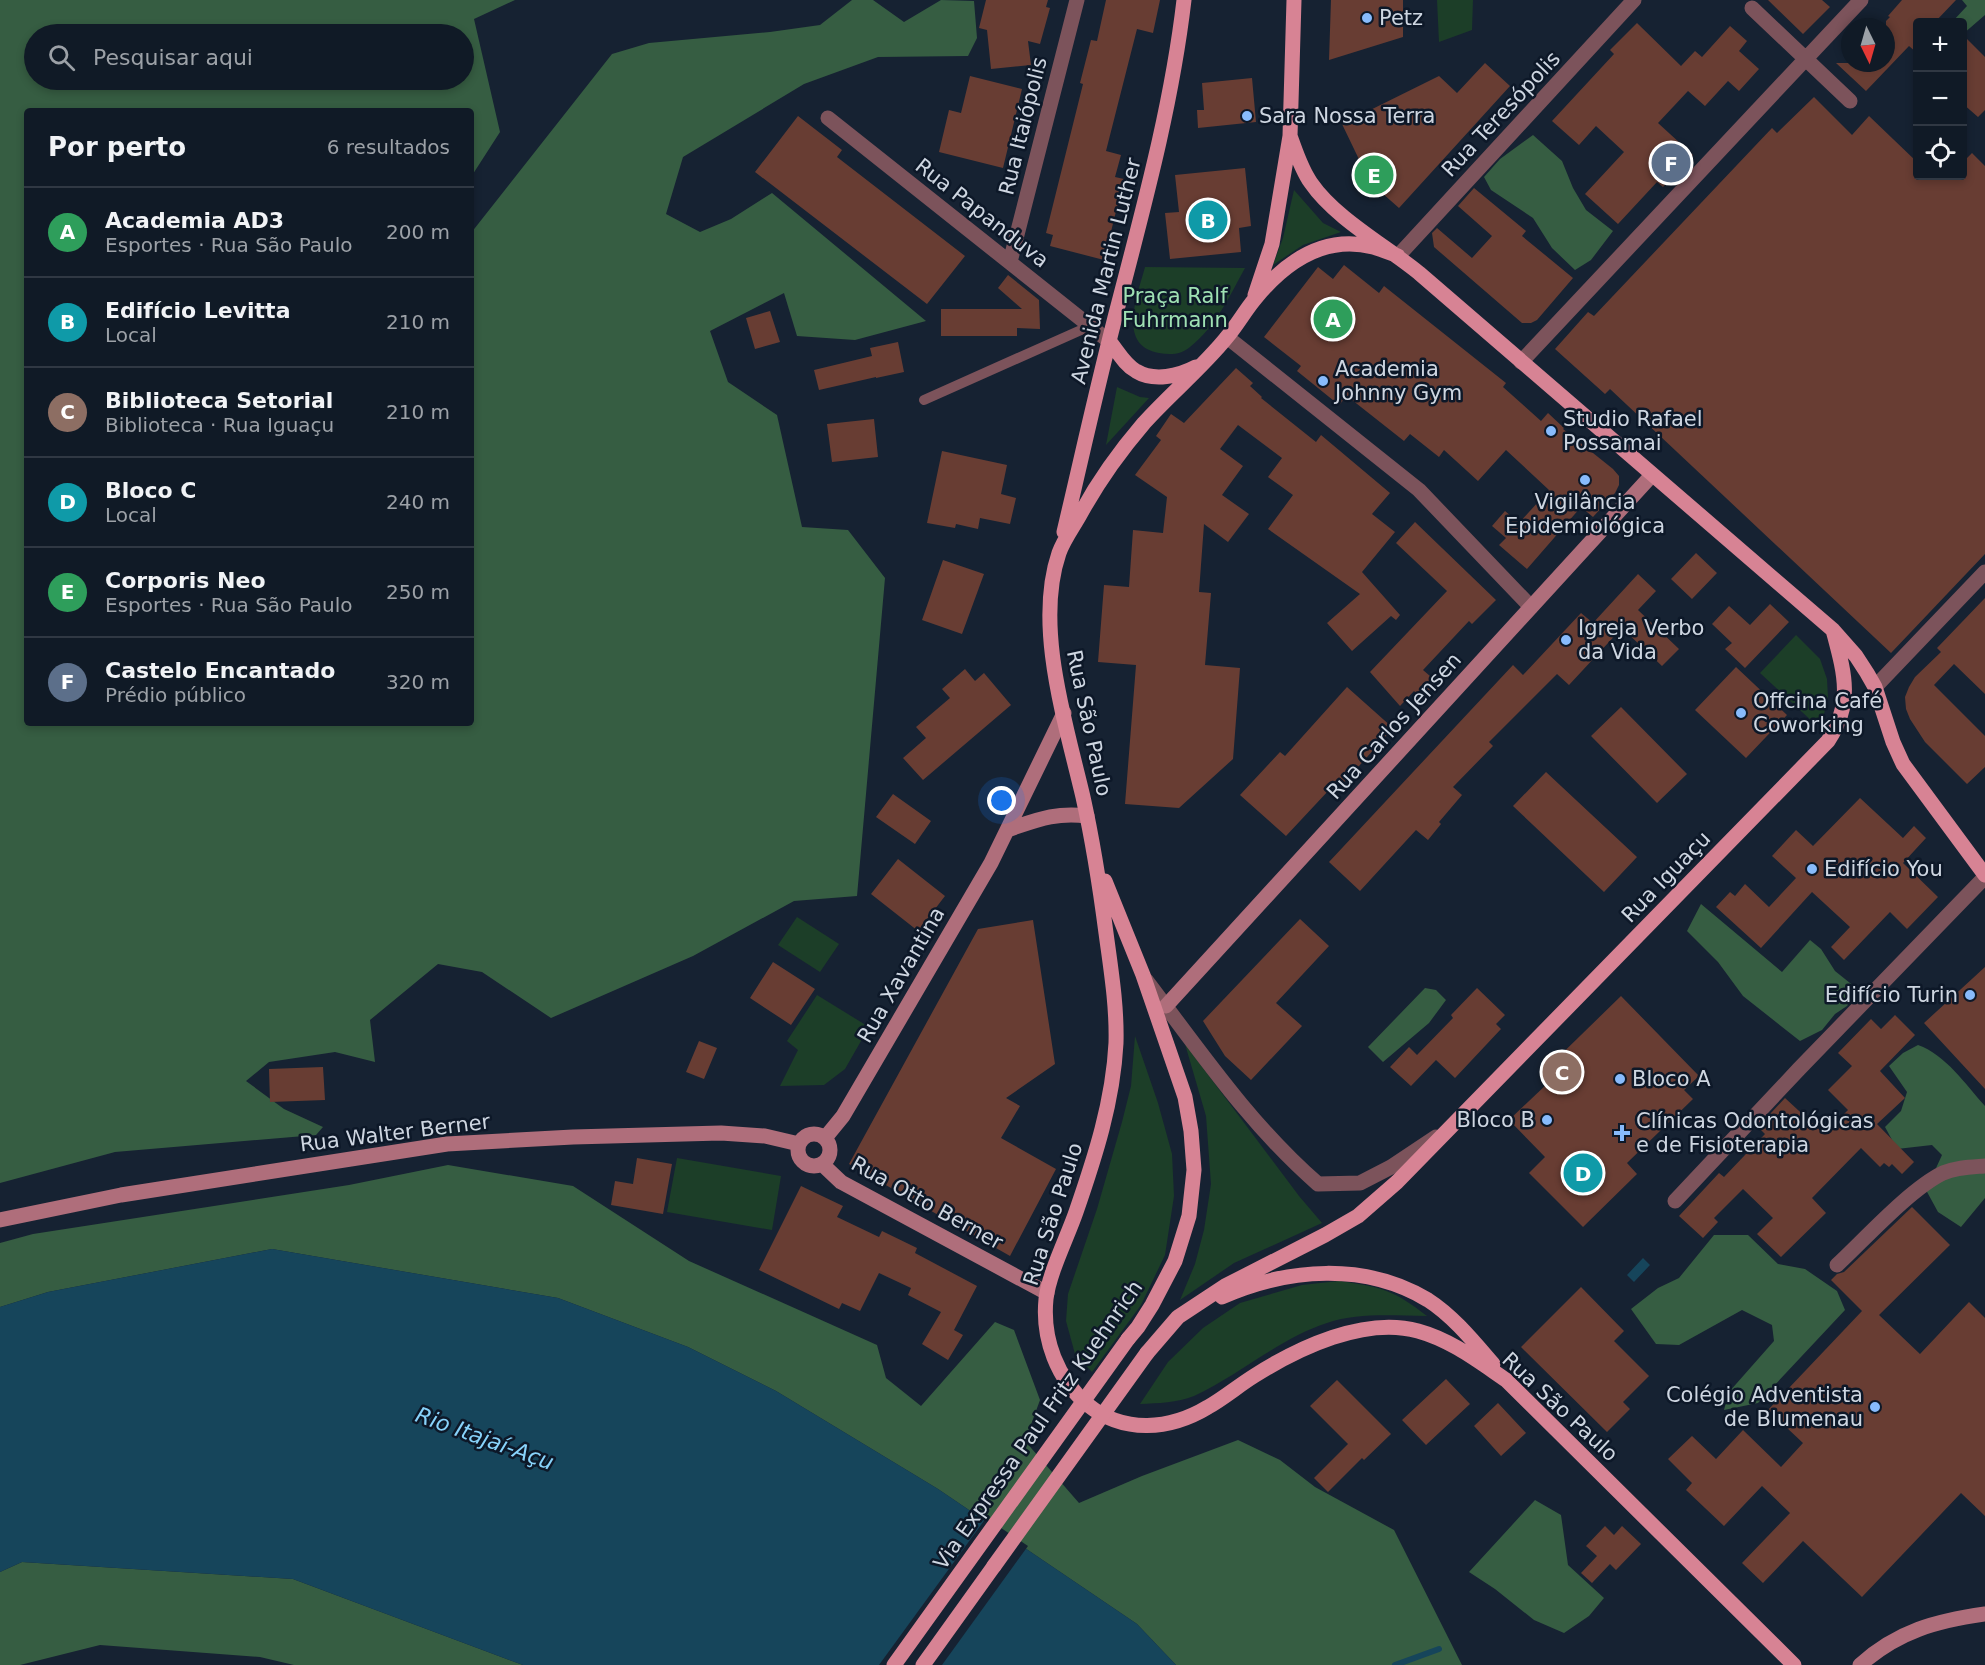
<!DOCTYPE html>
<html lang="pt">
<head>
<meta charset="utf-8">
<style>
	:root { --surface:#101a26; --page:#1e2732; --text:#f1f3f6; --muted:#9ca1a7; --line:#303843; --accent:#2563eb }
	body { margin:0; font-family:"DejaVu Sans",sans-serif; background:var(--page); color:var(--text) }
	.controls { position:absolute; right:18px; top:18px; display:grid; overflow:hidden; border-radius:6px; box-shadow:0 3px 9px #0003 }
	.controls button { width:54px; height:54px; display:grid; place-items:center; padding:0; border:0; border-bottom:2px solid var(--line); background:var(--surface); color:var(--text); font:30px sans-serif }
	.compass { position:absolute; left:1841px; top:18px; width:54px; height:54px; border-radius:50%; background:var(--surface); box-shadow:0 3px 9px #0003; rotate:175deg }
	.you { position:absolute; left:1002px; top:801px; width:21px; height:21px; margin:-15px; border:4px solid #fff; border-radius:50%; background:#1a73e8; box-shadow:0 0 0 9px #1a73e833 }
	.badge { display:grid; place-items:center; width:39px; height:39px; border-radius:50%; background:var(--accent); color:#fff; font-size:20px; font-weight:700 }
	.pin { position:absolute; translate:-50% -50%; border:3px solid #fff; box-shadow:0 2px 6px #0006 }
	.list { margin:0; padding:0; list-style:none }
	h2 { display:flex; justify-content:space-between; align-items:center; height:78px; margin:0; padding:0 24px; font-size:26px }
	h2 small { font-size:20px; font-weight:400; color:var(--muted) }
	.list li { display:grid; grid-template-columns:39px 1fr auto; gap:18px; align-items:center; box-sizing:border-box; height:90px; padding:0 24px; border-top:2px solid var(--line) }
	.list b { display:block; font-size:22px; white-space:nowrap }
	.list p { margin:0; font-size:20px; white-space:nowrap; color:var(--muted) }
	.list em { font-size:20px; font-style:normal; color:var(--muted) }
	.icon { flex:none; width:33px; height:33px; fill:none; stroke:currentColor; stroke-width:2; stroke-linecap:round; stroke-linejoin:round }
	.map { position:relative; flex:none; width:1985px; height:1665px; overflow:hidden }
	.search { position:absolute; background:var(--surface); box-shadow:0 3px 9px #0003; left:24px; top:24px; width:450px; height:66px; display:flex; align-items:center; gap:15px; box-sizing:border-box; padding:0 21px; border-radius:33px; color:var(--muted); font-size:22px }
	.panel { position:absolute; background:var(--surface); box-shadow:0 3px 9px #0003; left:24px; top:108px; width:450px; height:618px; border-radius:6px }
	.map>svg:first-child { display:block }
	.green { fill:#1c3e28 }
	.forest { fill:#365d42; fill-rule:evenodd }
	.water { fill:#16455b }
	.pier { fill:#162232 }
	.lines { fill:none; stroke-linecap:round; stroke-linejoin:round }
	.stream { stroke:#16455b; stroke-width:6 }
	.building { fill:#683d33 }
	.lane { stroke:#7c535b; stroke-width:10 }
	.street { stroke:#7c535b; stroke-width:15 }
	.secondary { stroke:#af6e7b; stroke-width:15 }
	.primary { stroke:#d78394; stroke-width:15 }
	.primary-bridge { stroke:#d78394; stroke-width:15 }
	.poi-dot { fill:#88bbfc; stroke:#0d1828; stroke-width:2 }
	.labels { text-anchor:middle; stroke-width:5; stroke-linejoin:round; paint-order:stroke }
	.poi-label { font-size:21px; fill:#ced6e1; stroke:#0d1828; text-anchor:start }
	.street-label { font-size:21px; fill:#ced6e1; stroke:#0d1828 }
	.park-label { font-size:21px; fill:#9fe1b3; stroke:#0d1828 }
	.water-label { font-size:22px; font-style:italic; fill:#88d3fb; stroke:#0d1828 }
</style>
</head>
<body>
<div class="map">
<svg width="1985" height="1665" viewBox="0 0 1985 1665">
	<rect width="100%" height="100%" fill="#162232"/>
	<path class="green" d="M1437,0H1473L1472,30L1439,42Z
		M1294,190L1323,223L1341,232L1303,245L1273,265L1283,238Z
		M1145,267L1245,268C1229,297 1216,326 1190,347C1181,355 1170,355 1159,353C1116,346 1138,294 1145,267Z
		M1117,387L1140,397L1149,398L1106,445Z
		M1796,635L1820,659L1827,679L1828,697L1824,714L1815,724L1760,673Z
		M797,917L839,944L820,972L778,945Z
		M817,995L869,1027L845,1069L824,1085L780,1086L798,1050L787,1041Z
		M1135,1036L1158,1103L1172,1154L1174,1196L1165,1255L1141,1305L1092,1372L1075,1354L1066,1321L1068,1294L1097,1209L1122,1122L1131,1086Z
		M1185,1044L1299,1196L1322,1223L1234,1263L1180,1300L1195,1264L1204,1230L1211,1184L1206,1116Z
		M677,1158L781,1176L772,1230L667,1212Z
		M1339,1281C1381,1287 1394,1290 1427,1316C1395,1316 1359,1312 1327,1323C1280,1338 1238,1376 1194,1396C1177,1403 1158,1403 1140,1404L1168,1362L1203,1328L1240,1303L1302,1285Z"/>
	<path class="forest" d="M0,0H515L474,19L500,132L471,177V111H27V723H471V233L612,54L649,43L770,32L820,25L852,0H873L904,22L941,0L974,1L977,38L968,56L878,57L804,84L683,157L666,214L700,232L731,219L772,193L926,321L855,340L797,336L784,293L710,331L728,382L777,415L802,527L848,530L885,578L857,896L794,901L693,956L551,1018L482,972L438,964L370,1020L375,1062L335,1052L269,1062L246,1081L284,1109L323,1127L316,1135L115,1152L0,1183ZM34,34H464V80H34Z
		M1962,0H1985V15L1963,34L1962,22H1952L1967,6Z
		M1533,135L1562,161L1573,188L1586,210L1613,231L1591,260L1575,270L1552,248L1533,218L1491,190L1484,177L1500,159Z
		M1701,904L1782,972L1810,940L1821,949L1835,971L1855,987V994L1847,1006L1835,1014L1822,1030L1800,1041L1743,996L1718,962L1687,931Z
		M1425,988L1436,990L1446,1000L1429,1023L1383,1062L1368,1047Z
		M1918,1045C1946,1055 1965,1084 1985,1106V1198L1961,1227L1938,1212L1926,1190L1942,1155L1932,1145L1897,1149L1885,1127L1901,1111L1907,1092L1889,1066L1903,1053Z
		M448,1165L573,1186L689,1261L877,1345L886,1378L921,1406L995,1322L1014,1330L1040,1400L1025,1441L1079,1503L1142,1476L1238,1440L1280,1460L1315,1487L1394,1530L1462,1665H1176L1137,1624L938,1489L776,1391L688,1347L558,1298L272,1249L48,1292L0,1307V1243L33,1234L349,1185Z
		M1714,1235H1748L1778,1264L1805,1269L1837,1291L1845,1310L1758,1403L1724,1410L1729,1392L1774,1341L1772,1325L1742,1310L1679,1345L1656,1344L1631,1309L1658,1288L1679,1278Z
		M1535,1500L1561,1515L1568,1565L1604,1598L1589,1616L1564,1633L1534,1620L1495,1589L1469,1572Z
		M22,1562L293,1579L523,1665H294L260,1657L100,1645L20,1665H0V1572Z"/>
	<path class="water" d="M272,1249L558,1298L688,1347L776,1391L938,1489L1137,1624L1176,1665H523L293,1579L22,1562L0,1572V1307L48,1292Z
		M1643,1258L1650,1265L1634,1282L1627,1275Z"/>
	<path class="pier" d="M986,1518L1028,1546L942,1665H879Z"/>
	<g class="lines">
		<path class="stream" d="M1395,1665L1439,1649"/>
	</g>
	<path class="building" d="M986,0H1048L1046,7L1050,8L1040,44L1028,41L1031,65L991,69L987,30L979,28Z
		M1106,0H1160L1153,33L1137,29L1106,151L1121,155L1115,177L1124,179L1104,260L1050,246L1053,235L1046,233L1083,84L1080,83L1091,40L1097,41Z
		M1331,0H1403V37L1329,60Z
		M1768,0H1822L1830,7L1803,34Z
		M1902,0H1956L1935,22H1917V53L1909,46L1866,91L1836,63H1886V21L1890,17L1888,16Z
		M1637,23L1681,66L1695,51L1702,57L1730,26L1747,41L1739,51L1759,69L1739,91L1728,81L1705,106L1688,91L1658,123L1693,155L1663,187L1657,182L1618,224L1585,194L1624,152L1596,126L1579,145L1552,121L1614,54L1610,50Z
		M1962,34L1985,57V110L1978,117L1962,103Z
		M1485,63L1510,86L1399,208L1365,178L1367,176L1342,124L1439,76L1457,93Z
		M970,76L1022,89L1003,168L939,152L949,110L961,113Z
		M1252,78L1256,122L1198,128L1197,110H1204L1202,83Z
		M1814,97L1852,135L1869,116L1917,162V176H1962V163L1972,153L1985,166V554L1891,653L1610,389L1605,394L1555,349L1588,312L1594,316L1772,128L1777,133Z
		M798,116L842,150L837,157L965,256L927,304L755,172Z
		M1245,168L1251,226L1239,228L1241,252L1170,259L1165,213L1179,212L1175,175Z
		M1474,188L1526,231L1522,236L1573,278L1537,320L1531,323H1522L1434,247L1432,233L1437,228L1472,258L1492,236L1458,206Z
		M1344,265L1379,293L1384,286L1506,383L1503,387L1541,421L1548,413L1564,428L1563,429L1613,469L1619,476V485L1615,493L1593,517L1581,507L1527,569L1499,545L1506,538L1492,526L1505,511L1519,523L1549,490L1506,450L1478,481L1444,450L1439,457L1410,434L1404,441L1347,396L1339,405L1297,371L1301,366L1264,337L1318,267L1333,279Z
		M1008,275L1039,300L1040,329L1017,328V336H941V309H1022L998,288Z
		M770,311L780,342L755,349L746,318Z
		M898,342L904,372L876,378V377L819,390L814,370L872,356L870,348Z
		M1236,368L1253,383L1250,386L1262,397L1261,398L1316,442L1321,435L1390,493L1372,514L1395,532L1362,572L1400,615L1396,620L1391,616L1352,651L1327,623L1360,594L1268,529L1293,495L1268,477L1282,458L1238,425L1220,449L1243,466L1222,495L1249,514L1228,542L1204,524L1199,592L1211,593L1205,665L1240,668L1233,759L1179,808L1125,804L1136,665L1098,662L1104,585L1129,587L1133,530L1163,533L1167,497L1135,475L1161,440L1156,436L1171,414L1184,423Z
		M874,419L878,457L832,462L827,424Z
		M942,451L1007,465L1001,494L1016,498L1010,524L980,518L978,529L956,524L955,528L927,523Z
		M1415,522L1496,600L1472,624L1469,621L1423,670L1437,682L1422,699L1414,691L1400,706L1370,672L1447,591L1396,543Z
		M1696,553L1717,573L1692,599L1671,579Z
		M943,560L984,574L962,634L922,620Z
		M1638,574L1656,591L1638,610L1679,649L1662,666L1622,628L1569,685L1557,674L1489,742L1493,746L1453,787L1462,795L1439,822L1441,824L1428,840L1416,830L1360,891L1329,862L1513,665L1523,675L1581,613L1593,623Z
		M1985,598V694L1954,664L1934,685L1985,736V767L1967,784L1925,742L1910,719L1906,709L1905,697L1909,687L1915,677L1941,652L1937,648Z
		M1770,604L1789,622L1745,668L1725,649L1732,643L1712,624L1729,606L1750,625Z
		M1736,667L1787,715L1746,758L1695,710Z
		M965,669L975,681L984,673L1011,705L923,780L903,758L926,738L916,727L950,698L942,689Z
		M1347,687L1393,728L1334,794L1329,790L1286,836L1240,795L1280,752L1285,756Z
		M1621,707L1687,774L1657,803L1591,736Z
		M1546,772L1637,857L1604,892L1513,806Z
		M893,794L931,821L915,844L876,817Z
		M1860,798L1903,838L1914,826L1926,838L1903,863L1938,897L1907,929L1890,912L1844,960L1831,947L1850,927L1812,892L1761,948L1716,907L1730,892L1735,896L1745,884L1769,907L1796,878L1772,856L1796,830L1813,846Z
		M898,859L945,896L918,931L871,894Z
		M1300,919L1329,946L1276,1003L1302,1026L1251,1080L1225,1056L1203,1021Z
		M1033,920L1055,1064L1006,1098L1020,1106L1001,1138L1056,1169L1010,1256L849,1164L978,929Z
		M773,962L815,989L791,1025L750,998Z
		M1985,967V1089L1924,1023Z
		M1477,988L1505,1015L1496,1024L1501,1029L1455,1078L1436,1060L1411,1086L1390,1067L1409,1047L1417,1055L1453,1018L1451,1015Z
		M1621,996L1699,1076L1684,1090L1693,1099L1627,1163L1637,1174L1583,1227L1529,1173L1545,1157L1509,1120L1548,1083L1540,1075Z
		M1895,1015L1915,1035L1880,1071L1905,1098L1877,1124L1914,1162L1902,1174L1892,1164L1889,1167L1884,1163L1880,1167L1861,1148L1812,1198L1826,1213L1781,1257L1757,1234L1773,1218L1743,1189L1714,1218L1718,1222L1703,1238L1679,1216L1719,1173L1724,1177L1765,1134L1758,1127L1785,1098L1824,1134L1848,1110L1828,1090L1852,1066L1838,1053L1871,1019L1881,1029Z
		M699,1041L717,1048L704,1079L686,1072Z
		M323,1067L325,1100L270,1102L269,1069Z
		M637,1158L672,1164L663,1214L611,1205L615,1181L633,1184Z
		M801,1186L843,1206L837,1217L879,1237L882,1231L917,1248L915,1253L977,1286L954,1330L963,1335L948,1360L922,1344L941,1312L908,1295L911,1288L879,1273L860,1311L842,1303L839,1309L759,1270Z
		M1912,1207L1950,1245L1879,1315L1920,1354L1969,1302L1985,1318V1516L1961,1493L1862,1597L1803,1541L1763,1583L1742,1563L1790,1513L1762,1486L1724,1526L1686,1490L1692,1483L1668,1459L1692,1436L1716,1459L1743,1430L1781,1467L1803,1443L1768,1410L1862,1311L1831,1280L1837,1274L1844,1272Z
		M1581,1287L1624,1331L1614,1341L1649,1376L1623,1402L1630,1409L1607,1432L1521,1347Z
		M1446,1379L1470,1404L1426,1445L1402,1420Z
		M1337,1380L1391,1434L1364,1460L1362,1458L1328,1492L1314,1478L1348,1444L1310,1406Z
		M1498,1403L1526,1433L1501,1456L1474,1426Z
		M1605,1526L1614,1535L1622,1526L1641,1544L1616,1570L1610,1564L1592,1583L1581,1573L1597,1556L1586,1546Z"/>
	<g class="lines">
		<path class="lane" d="M924,400L1090,326"/>
		<path class="street" d="M1752,8L1850,101
			M828,118L1110,342
			M1398,256L1634,0
			M1010,262L1077,0
			M1227,337L1419,490L1531,607
			M1521,362L1861,0
			M1875,687L1985,572
			M1146,980C1200,1051 1250,1125 1318,1184L1360,1183L1391,1167L1436,1137
			M1675,1201L1799,1069L1985,877
			M1837,1265C1865,1239 1910,1189 1943,1173C1957,1167 1971,1167 1985,1166"/>
		<path class="secondary" d="M1007,830C1037,820 1055,812 1087,816
			M1166,1006L1652,475
			M798 1150a16 16 0 1 1 32 0a16 16 0 1 1-32 0Z
			M825,1138L843,1116L991,863L1064,713
			M822,1164L841,1182L1047,1293
			M0,1220L121,1195L447,1144L573,1137L721,1133L765,1136L799,1144
			M1860,1665C1898,1631 1936,1621 1985,1614"/>
		<path class="primary" d="M1290,136C1296,152 1301,169 1311,183C1335,218 1386,246 1419,273L1833,630L1856,656L1867,673L1875,687L1893,742L1903,764L1985,875
			M1398,256C1390,253 1381,249 1373,247C1323,234 1284,263 1254,300C1245,311 1237,325 1227,337C1202,368 1171,393 1144,423C1120,451 1099,480 1081,513C1074,526 1064,539 1059,553C1034,626 1066,724 1083,797C1093,842 1100,887 1106,933C1111,970 1117,1006 1116,1043C1113,1102 1095,1157 1076,1212C1067,1238 1049,1273 1046,1299C1042,1339 1057,1379 1088,1405C1124,1434 1170,1430 1208,1407C1224,1398 1238,1386 1254,1376C1298,1348 1365,1316 1418,1331C1451,1340 1478,1361 1506,1380L1794,1665
			M1255,295L1272,244L1290,136L1294,0
			M1110,342C1118,352 1125,365 1136,371C1154,382 1179,376 1196,367
			M1064,532C1082,456 1099,378 1119,302C1145,202 1172,103 1184,0
			M1105,881L1143,975L1185,1097L1191,1131L1194,1170L1189,1216L1175,1261L1152,1305L1138,1327L1128,1339
			M1222,1297C1288,1268 1365,1262 1428,1300C1453,1316 1474,1342 1493,1364
			M1147,1353L1178,1317L1225,1286L1325,1235L1358,1216L1397,1182L1828,741C1854,702 1844,672 1833,630
			M923,1665L994,1566"/>
		<path class="primary-bridge" d="M994,1566L1147,1353
			M894,1665L1128,1339"/>
	</g>
	<g class="poi-dot">
		<circle cx="1367" cy="18" r="6"/>
		<circle cx="1247" cy="116" r="6"/>
		<circle cx="1323" cy="381" r="6"/>
		<circle cx="1551" cy="431" r="6"/>
		<circle cx="1585" cy="480" r="6"/>
		<circle cx="1566" cy="640" r="6"/>
		<circle cx="1741" cy="713" r="6"/>
		<circle cx="1812" cy="869" r="6"/>
		<circle cx="1970" cy="995" r="6"/>
		<circle cx="1620" cy="1079" r="6"/>
		<circle cx="1547" cy="1120" r="6"/>
		<path d="M1619 1124h6v6h6v6h-6v6h-6v-6h-6v-6h6z"/>
		<circle cx="1875" cy="1407" r="6"/>
	</g>
	<g class="labels">
		<g class="poi-label">
			<text x="1379" y="25">Petz</text>
			<text x="1259" y="123">Sara Nossa Terra</text>
			<text x="1335" y="376">Academia<tspan x="1335" dy="24">Johnny Gym</tspan></text>
			<text x="1563" y="426">Studio Rafael<tspan x="1563" dy="24">Possamai</tspan></text>
			<text x="1585" y="509" text-anchor="middle">Vigilância<tspan x="1585" dy="24">Epidemiológica</tspan></text>
			<text x="1578" y="635">Igreja Verbo<tspan x="1578" dy="24">da Vida</tspan></text>
			<text x="1753" y="708">Offcina Café<tspan x="1753" dy="24">Coworking</tspan></text>
			<text x="1824" y="876">Edifício You</text>
			<text x="1958" y="1002" text-anchor="end">Edifício Turin</text>
			<text x="1632" y="1086">Bloco A</text>
			<text x="1535" y="1127" text-anchor="end">Bloco B</text>
			<text x="1636" y="1128">Clínicas Odontológicas<tspan x="1636" dy="24">e de Fisioterapia</tspan></text>
			<text x="1863" y="1402" text-anchor="end">Colégio Adventista<tspan x="1863" dy="24">de Blumenau</tspan></text>
		</g>
		<g class="street-label">
			<text transform="translate(1501 114) rotate(-47)" y="7">Rua Teresópolis</text>
			<text transform="translate(1023 126) rotate(-76)" y="7">Rua Itaiópolis</text>
			<text transform="translate(982 213) rotate(38)" y="7">Rua Papanduva</text>
			<text transform="translate(1106 271) rotate(-76)" y="7">Avenida Martin Luther</text>
			<text transform="translate(1089 723) rotate(78)" y="7">Rua São Paulo</text>
			<text transform="translate(1394 726) rotate(-48)" y="7">Rua Carlos Jensen</text>
			<text transform="translate(1666 877) rotate(-46)" y="7">Rua Iguaçu</text>
			<text transform="translate(901 975) rotate(-60)" y="7">Rua Xavantina</text>
			<text transform="translate(395 1133) rotate(-7)" y="7">Rua Walter Berner</text>
			<text transform="translate(927 1203) rotate(29)" y="7">Rua Otto Berner</text>
			<text transform="translate(1053 1214) rotate(-72)" y="7">Rua São Paulo</text>
			<text transform="translate(1560 1407) rotate(43)" y="7">Rua São Paulo</text>
			<text transform="translate(1038 1425) rotate(-55)" y="7">Via Expressa Paul Fritz Kuehnrich</text>
		</g>
		<g class="park-label">
			<text x="1175" y="303">Praça Ralf<tspan x="1175" dy="24">Fuhrmann</tspan></text>
		</g>
		<g class="water-label">
			<text transform="translate(485 1438) rotate(20)" y="8">Rio Itajaí-Açu</text>
		</g>
	</g>
</svg>
<div class="controls">
<button>+</button>
<button>−</button>
<button><svg class="icon" aria-label="locate" viewBox="0 0 24 24"><circle cx="12" cy="12" r="6"/><path d="M12 2v4M12 18v4M2 12h4M18 12h4"/></svg></button>
</div>
<svg class="compass" viewBox="-18 -18 36 36"><path d="M0-13l5 13h-10z" fill="#e53935"/><path d="M0 13l5-13h-10z" fill="#9ca1a7"/></svg>
<div class="you"></div>
<div class="pin badge" style="left:1333px;top:319px;background:#2e9e5b">A</div>
<div class="pin badge" style="left:1208px;top:220px;background:#0f9aa8">B</div>
<div class="pin badge" style="left:1562px;top:1072px;background:#8d6e63">C</div>
<div class="pin badge" style="left:1583px;top:1173px;background:#0f9aa8">D</div>
<div class="pin badge" style="left:1374px;top:175px;background:#2e9e5b">E</div>
<div class="pin badge" style="left:1671px;top:163px;background:#5c6f8a">F</div>
<div class="search"><svg class="icon" aria-label="search" viewBox="0 0 24 24"><circle cx="10" cy="10" r="6"/><path d="M15 15l6 6"/></svg>Pesquisar aqui</div>
<section class="panel">
<h2>Por perto<small>6 resultados</small></h2>
<ul class="list">
<li><span class="badge" style="background:#2e9e5b">A</span><div><b>Academia AD3</b><p>Esportes · Rua São Paulo</p></div><em>200 m</em></li>
<li><span class="badge" style="background:#0f9aa8">B</span><div><b>Edifício Levitta</b><p>Local</p></div><em>210 m</em></li>
<li><span class="badge" style="background:#8d6e63">C</span><div><b>Biblioteca Setorial</b><p>Biblioteca · Rua Iguaçu</p></div><em>210 m</em></li>
<li><span class="badge" style="background:#0f9aa8">D</span><div><b>Bloco C</b><p>Local</p></div><em>240 m</em></li>
<li><span class="badge" style="background:#2e9e5b">E</span><div><b>Corporis Neo</b><p>Esportes · Rua São Paulo</p></div><em>250 m</em></li>
<li><span class="badge" style="background:#5c6f8a">F</span><div><b>Castelo Encantado</b><p>Prédio público</p></div><em>320 m</em></li>
</ul>
</section>
</div>
</body>
</html>
